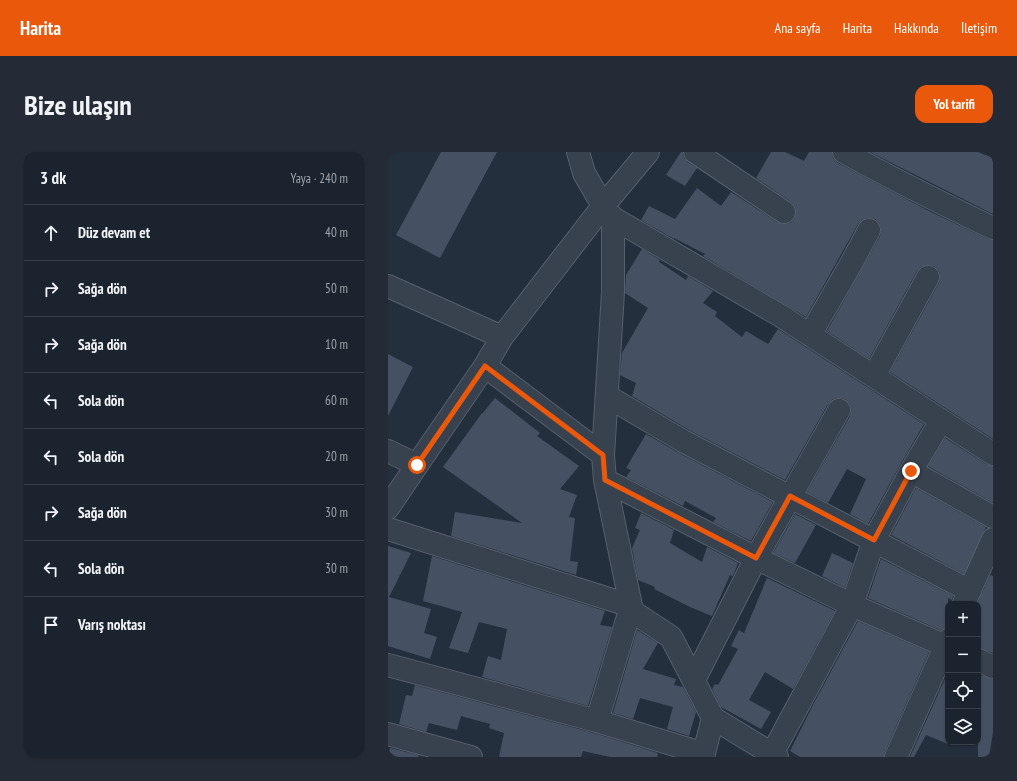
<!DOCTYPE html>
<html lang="tr">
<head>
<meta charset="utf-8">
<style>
	:root { --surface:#1b232e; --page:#242b36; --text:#f1f3f6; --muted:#a0a4aa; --line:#39404a; --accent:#ea580c }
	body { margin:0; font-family:"PT Sans Narrow",sans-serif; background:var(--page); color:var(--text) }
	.controls { position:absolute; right:12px; bottom:12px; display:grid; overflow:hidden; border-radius:8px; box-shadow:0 1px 3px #0004 }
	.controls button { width:36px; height:36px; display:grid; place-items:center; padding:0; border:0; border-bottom:1px solid var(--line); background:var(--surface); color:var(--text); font:20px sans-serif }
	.stop { position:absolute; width:12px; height:12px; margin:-9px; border:3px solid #ea580c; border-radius:50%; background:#fff }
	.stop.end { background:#ea580c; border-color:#fff; box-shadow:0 1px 4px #0008 }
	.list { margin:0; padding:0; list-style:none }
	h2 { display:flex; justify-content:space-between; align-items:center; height:52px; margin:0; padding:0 16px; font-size:17px }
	h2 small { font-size:13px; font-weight:400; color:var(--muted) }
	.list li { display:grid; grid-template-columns:26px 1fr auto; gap:12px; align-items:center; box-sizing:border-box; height:56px; padding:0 16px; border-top:1px solid var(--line) }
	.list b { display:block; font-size:15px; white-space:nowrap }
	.list em { font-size:13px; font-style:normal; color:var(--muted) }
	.icon { flex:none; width:22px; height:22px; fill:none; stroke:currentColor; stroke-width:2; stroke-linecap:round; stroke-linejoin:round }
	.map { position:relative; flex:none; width:605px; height:605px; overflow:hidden; border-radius:12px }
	header { display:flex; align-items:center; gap:24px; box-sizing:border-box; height:56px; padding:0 20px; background:var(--accent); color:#fff }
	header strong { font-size:19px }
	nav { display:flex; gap:22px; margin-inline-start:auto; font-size:14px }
	.intro { display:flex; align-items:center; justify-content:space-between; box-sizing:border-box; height:96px; padding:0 24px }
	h1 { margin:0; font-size:28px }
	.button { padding:10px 18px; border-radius:12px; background:var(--accent); color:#fff; font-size:14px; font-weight:700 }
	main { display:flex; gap:24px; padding:0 24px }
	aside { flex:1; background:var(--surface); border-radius:12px; box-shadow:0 1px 3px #0004 }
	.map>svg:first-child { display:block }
	.building { fill:#455162 }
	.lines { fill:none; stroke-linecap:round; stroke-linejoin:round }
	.minor-casing { stroke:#565f6c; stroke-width:24 }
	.minor { stroke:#38414e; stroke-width:22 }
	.route { stroke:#ea580c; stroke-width:5 }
</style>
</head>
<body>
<header>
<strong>Harita</strong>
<nav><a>Ana sayfa</a><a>Harita</a><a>Hakkında</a><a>İletişim</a></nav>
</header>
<div class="intro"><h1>Bize ulaşın</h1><a class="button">Yol tarifi</a></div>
<main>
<aside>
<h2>3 dk<small>Yaya · 240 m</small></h2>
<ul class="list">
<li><svg class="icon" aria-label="ahead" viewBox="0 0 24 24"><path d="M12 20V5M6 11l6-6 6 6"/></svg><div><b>Düz devam et</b></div><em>40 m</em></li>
<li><svg class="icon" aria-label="right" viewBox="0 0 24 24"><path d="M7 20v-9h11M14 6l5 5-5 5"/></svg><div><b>Sağa dön</b></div><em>50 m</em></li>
<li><svg class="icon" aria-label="right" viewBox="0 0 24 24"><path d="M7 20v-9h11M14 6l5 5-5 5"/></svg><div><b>Sağa dön</b></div><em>10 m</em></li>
<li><svg class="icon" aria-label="left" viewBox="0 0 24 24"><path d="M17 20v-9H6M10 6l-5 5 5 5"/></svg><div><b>Sola dön</b></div><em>60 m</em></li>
<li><svg class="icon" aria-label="left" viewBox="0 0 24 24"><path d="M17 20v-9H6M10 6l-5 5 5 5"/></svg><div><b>Sola dön</b></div><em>20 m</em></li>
<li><svg class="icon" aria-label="right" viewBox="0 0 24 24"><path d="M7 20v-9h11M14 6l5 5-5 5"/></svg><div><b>Sağa dön</b></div><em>30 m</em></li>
<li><svg class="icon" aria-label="left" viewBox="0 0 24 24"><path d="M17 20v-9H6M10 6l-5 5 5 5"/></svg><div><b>Sola dön</b></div><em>30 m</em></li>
<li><svg class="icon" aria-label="arrive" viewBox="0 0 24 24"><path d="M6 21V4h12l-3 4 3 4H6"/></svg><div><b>Varış noktası</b></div></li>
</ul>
</aside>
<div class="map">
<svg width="605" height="605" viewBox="0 0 605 605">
	<rect width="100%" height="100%" fill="#242f3e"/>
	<path class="building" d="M53,0H109L52,106L8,83Z
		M293,0H295L296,6L300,10L309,16L297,34L278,23Z
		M383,0H397L416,9L421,0H444L445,6L450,11L543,60L600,87L605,88V287L502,220L551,131L552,124L551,119L546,114L539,113L533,115L529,119L481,207L439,179L492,84L493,77L491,71L487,67L480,66L474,68L470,72L418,165L315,104L317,102L286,86V87L253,68L261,54L287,67L309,36L333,54L343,40L389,70L396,72L402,71L406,67L408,61L407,54L403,50L368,26Z
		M482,0H590L605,6V62Z
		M254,97L272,108L271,110L298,128L300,124L325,139L315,151L329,160L327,164L354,185L358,179L380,192L390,177L536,272L512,313L480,372L462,362L478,327L459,317L440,351L419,340L462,264L463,258L462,252L457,247L451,246L445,247L440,252L397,328L301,278L244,244L248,231L232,223L234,201L260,156L237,141L238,123Z
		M0,202L25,215L0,264Z
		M107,246L152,281L149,284L191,314L172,337L189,343L181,365L187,366L182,409L190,410L188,423L63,384L67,360L134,371L55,315L94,261V262Z
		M258,282L289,300L385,350L363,389L325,370L328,366L297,349L295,354L238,325L243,318L238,316Z
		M557,286L598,312L605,314V351L540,314Z
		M528,336L598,375L576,422L503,383Z
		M253,361L286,378L282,391L314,410L319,395L350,411L345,424L342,423L324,464L302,455L266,437L267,435L250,428L244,396L252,378L247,376Z
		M407,362L428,373L407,411L385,401Z
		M0,394L23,401L1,445L43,457L36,481L49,485L42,507L0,494Z
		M444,401L465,411L457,436L434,424Z
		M44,404L217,459L212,473L224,475L200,554L94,525L100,504L113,508L119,477L91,470L80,501L61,496L74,460L35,449Z
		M493,407L565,444L564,448L560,446V476L552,478L480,446Z
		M602,423L605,424V501L590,496L589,452Z
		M379,426L447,459L405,537L377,520L361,548L383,560L373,577L333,555L324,537L327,532L330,533L350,497L343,494L351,478L356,481Z
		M470,469L541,500L497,600L496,605H412L402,599L426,551Z
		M249,478L270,491L255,517L288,527L286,533L295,535L308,560L301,584L279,577L285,555L252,546L245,567L225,561Z
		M560,520V592L538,583L526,605H522Z
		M594,523L605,527V580L601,605H590V532Z
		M27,533L206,581L270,601L269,605H222L195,599L193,605H111L116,581L101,576L102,572L73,564L69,578L41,571L38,580L11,572L18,543L24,544Z
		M2,596L31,603L30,605H0Z"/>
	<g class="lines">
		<defs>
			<path id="minor" d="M190,0L196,21L215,54L225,66V140L215,303L217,328L243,454L242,458L283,485L325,566L389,605
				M307,0L396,60
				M456,0C505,27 555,52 605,76
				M225,66L393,164L605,302
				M0,134L114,185
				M422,183L464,110L481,78
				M97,214L215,303
				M486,224L540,125
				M219,244L295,289L582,439
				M0,299L29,313
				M523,319L605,365
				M217,328L368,406L464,453L560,495
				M0,356L29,313L97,214L114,185L215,54L260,0
				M0,377L243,454
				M576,451L605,387
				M590,508L605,515
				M0,513L209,569L316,602
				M306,528L368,406L451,258
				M209,569L242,458
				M0,582L83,605
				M384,602L464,453L486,388L523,319L553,269
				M315,605L325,566
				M508,605L560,488"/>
		</defs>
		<use href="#minor" class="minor-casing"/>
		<use href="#minor" class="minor"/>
	</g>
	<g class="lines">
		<path class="route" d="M29,313L97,214L215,303L217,328L368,406L402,344L486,388L523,319"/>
	</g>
</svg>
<div class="controls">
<button>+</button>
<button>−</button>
<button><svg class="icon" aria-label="locate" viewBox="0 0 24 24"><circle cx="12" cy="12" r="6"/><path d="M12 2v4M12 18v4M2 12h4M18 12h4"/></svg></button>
<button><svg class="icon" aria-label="layers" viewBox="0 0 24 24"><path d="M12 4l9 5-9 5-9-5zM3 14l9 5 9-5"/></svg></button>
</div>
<div class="stop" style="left:29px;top:313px"></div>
<div class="stop end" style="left:523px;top:319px"></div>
</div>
</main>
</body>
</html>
